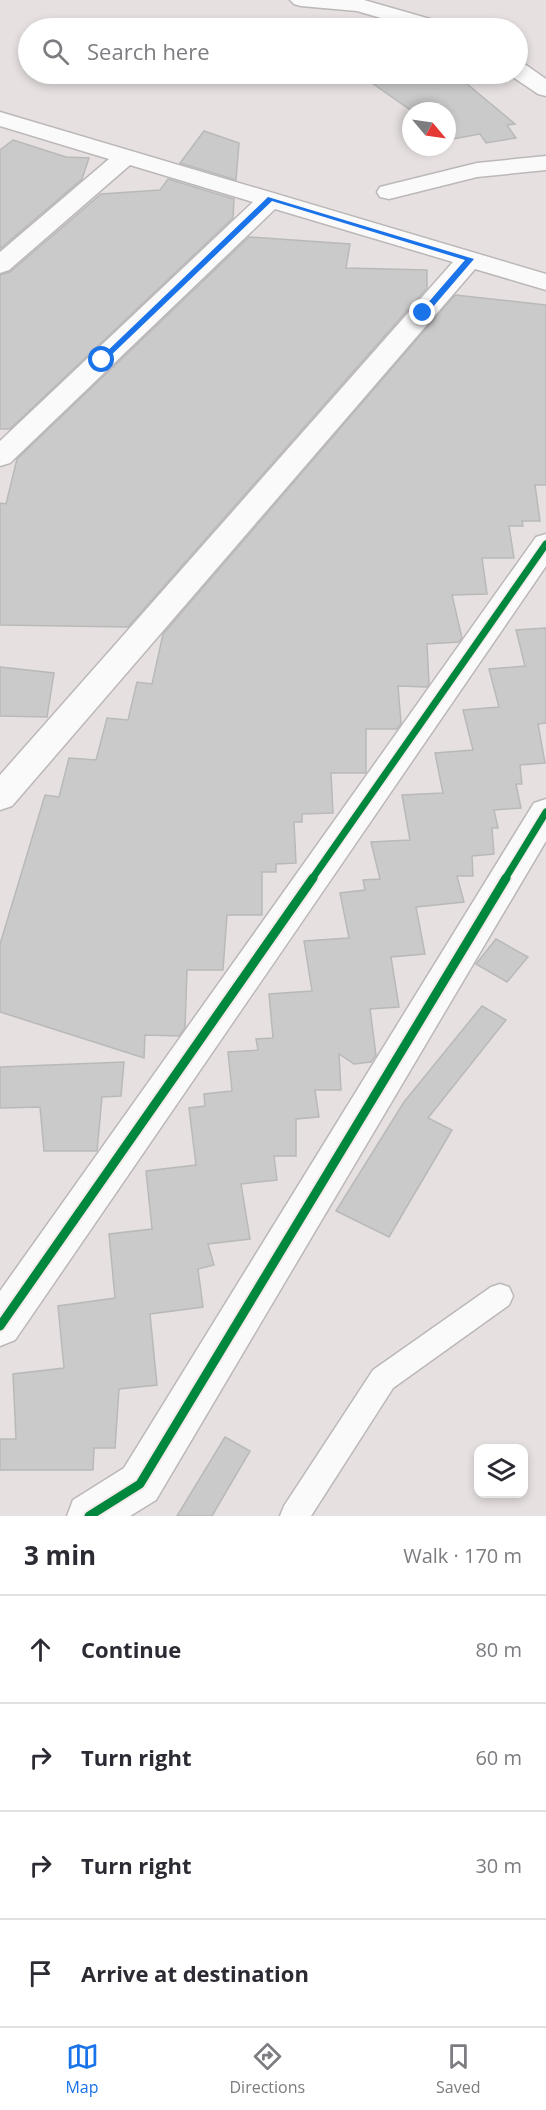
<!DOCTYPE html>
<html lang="en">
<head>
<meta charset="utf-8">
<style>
	:root { --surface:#fff; --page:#f7f7f7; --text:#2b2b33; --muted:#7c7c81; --line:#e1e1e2; --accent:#1a73e8 }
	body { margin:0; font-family:"Open Sans",sans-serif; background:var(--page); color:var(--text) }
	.controls { position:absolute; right:18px; bottom:18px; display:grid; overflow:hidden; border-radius:12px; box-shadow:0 3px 9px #0003 }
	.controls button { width:54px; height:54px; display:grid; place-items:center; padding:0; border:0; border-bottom:2px solid var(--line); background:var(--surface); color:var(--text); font:30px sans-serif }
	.compass { position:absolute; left:402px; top:102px; width:54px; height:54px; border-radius:50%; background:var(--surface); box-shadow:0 3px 9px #0003; rotate:119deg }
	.stop { position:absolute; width:18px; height:18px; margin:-14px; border:4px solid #1a73e8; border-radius:50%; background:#fff }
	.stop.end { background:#1a73e8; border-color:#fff; box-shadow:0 2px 6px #0008 }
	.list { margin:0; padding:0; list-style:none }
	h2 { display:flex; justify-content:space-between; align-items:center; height:78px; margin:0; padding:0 24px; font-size:26px }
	h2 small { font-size:20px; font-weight:400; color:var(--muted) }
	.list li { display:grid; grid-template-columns:39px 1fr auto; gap:18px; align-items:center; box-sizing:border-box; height:108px; padding:0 24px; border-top:2px solid var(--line) }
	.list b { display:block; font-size:22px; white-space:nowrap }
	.list em { font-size:20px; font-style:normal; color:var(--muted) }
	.icon { flex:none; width:33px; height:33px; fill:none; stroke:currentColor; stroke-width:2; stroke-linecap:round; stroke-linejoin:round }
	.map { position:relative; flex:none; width:546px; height:1516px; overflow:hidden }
	.search { position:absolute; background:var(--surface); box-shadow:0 3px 9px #0003; left:18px; right:18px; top:18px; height:66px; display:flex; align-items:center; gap:15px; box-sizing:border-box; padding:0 21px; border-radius:33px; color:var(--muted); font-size:22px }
	.sheet { height:510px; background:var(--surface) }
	nav { display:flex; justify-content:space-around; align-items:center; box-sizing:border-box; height:84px; border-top:2px solid var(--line); background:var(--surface); font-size:16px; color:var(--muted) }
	nav a { display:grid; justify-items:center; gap:3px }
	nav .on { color:var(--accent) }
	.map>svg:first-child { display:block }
	.building { fill:#cacacb; stroke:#b9b9ba; stroke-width:1.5 }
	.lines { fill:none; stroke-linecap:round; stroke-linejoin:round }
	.service-casing { stroke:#bcb7b8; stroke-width:3 }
	.minor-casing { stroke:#bcb7b8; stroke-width:3 }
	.service { fill:#fbfafa; fill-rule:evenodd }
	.minor { fill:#fbfafa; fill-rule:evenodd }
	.cycleway-far1-casing { stroke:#f6eaeb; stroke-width:10 }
	.cycleway-casing { stroke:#f6eaeb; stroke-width:13 }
	.cycleway-far1 { stroke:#00873e; stroke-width:7 }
	.cycleway { stroke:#00873e; stroke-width:9 }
	.route { fill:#1a73e8 }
</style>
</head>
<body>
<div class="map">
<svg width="546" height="1516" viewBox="0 0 546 1516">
	<rect width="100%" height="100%" fill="#e6e0e0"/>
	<path class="building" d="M359,74H455L515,124L507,125L516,138L486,143L480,134L447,140V111H412Z
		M204,131L239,143L236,180L180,163Z
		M13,140L66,157L89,158L82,179L0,249V150Z
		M168,179L234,199L233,218L10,429H0V275L10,272L101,194L160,190Z
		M249,237L350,244L346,268L427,270V288L128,627L0,625V503L6,504L17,459Z
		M455,295L546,305V485H535L540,521H522L523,526H509L514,558H482L487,594L452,595L462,638L459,642L427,644L429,683L427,687L398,686L401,723L397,729H366V773H331L333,813L302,814V822H294L296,863L276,864V872H262V915H227L223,970H187L185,1028L179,1036L145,1035L144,1058L0,1012V944L45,795L59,797L69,758L96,760L107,718L128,720L137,682L152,684L163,634Z
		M546,628V723L538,724L545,763L520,765L522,784H516L521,808L494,810L498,828H492L494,854L472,856L473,876H457L464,902L416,907L425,954L391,957L399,1007L370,1009L376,1055L371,1062L354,1064L339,1054L341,1090H315L319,1117L296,1119V1156H274L277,1180L241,1184L250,1239L208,1244L214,1265L198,1269L203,1307L150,1314L157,1385L119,1389L115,1448H94L93,1470H0V1439H16L13,1374L64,1368L58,1306L115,1298L109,1234L152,1229L146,1171L196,1165L189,1108L205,1106L204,1094L232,1091L228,1052L258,1050L256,1039L273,1038L269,994L312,991L304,941L349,938L340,893L365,890L363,880L380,879L371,842L410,840L402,795L443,793L435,753L473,750L463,710L499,707L489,669L525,666L516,630Z
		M0,667L54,673L47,717L0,716Z
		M496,939L528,957L507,982L476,964Z
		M482,1006L506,1020L428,1118L452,1130L389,1237L336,1211L404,1102Z
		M124,1062L121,1096L102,1097L97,1151H44L40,1107L0,1108V1067Z
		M225,1437L250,1451L212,1516H177Z"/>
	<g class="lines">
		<defs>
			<path id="service" d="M500,1284L509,1287L513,1296L509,1305L393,1388L311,1516H280L284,1506L373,1370L491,1287Z"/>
			<path id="minor" d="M290,0H364L444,23L447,28H415L357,11L301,6L294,4Z
				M518,63L526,65L546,79V96L538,94L510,75L518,74Z
				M0,112L546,274V290L475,269L12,806L0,810V775L453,262L275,209L10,463L0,466V441L253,202L130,165L9,270L0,273V252L109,159L0,126Z
				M546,156V170L477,177L389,199L380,197L377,192L380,187L477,163Z
				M546,534V566L15,1340L0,1346V1291L536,537Z
				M546,799V841L156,1500L130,1516H67L73,1500L124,1468L534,803Z"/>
		</defs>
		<use href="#service" class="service-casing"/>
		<use href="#minor" class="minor-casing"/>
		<use href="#service" class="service"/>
		<use href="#minor" class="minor"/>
		<defs>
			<path id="cycleway-far1" d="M312,879L546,544
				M505,879L546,812"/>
			<path id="cycleway" d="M0,1326L313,878
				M89,1516L140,1484L506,878"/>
		</defs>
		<use href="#cycleway-far1" class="cycleway-far1-casing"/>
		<use href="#cycleway" class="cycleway-casing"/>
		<use href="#cycleway-far1" class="cycleway-far1"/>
		<use href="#cycleway" class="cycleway"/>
	</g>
	<path class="route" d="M268,197L474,259L426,315H420V312L465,260L272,201L104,362H99V359Z"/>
</svg>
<div class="controls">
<button><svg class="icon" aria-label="layers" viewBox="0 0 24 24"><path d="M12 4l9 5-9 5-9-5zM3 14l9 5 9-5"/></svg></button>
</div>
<svg class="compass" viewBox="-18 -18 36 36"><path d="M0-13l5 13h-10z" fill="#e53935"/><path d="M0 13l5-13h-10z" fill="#7c7c81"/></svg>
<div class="stop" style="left:102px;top:360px"></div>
<div class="stop end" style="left:423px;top:313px"></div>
<div class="search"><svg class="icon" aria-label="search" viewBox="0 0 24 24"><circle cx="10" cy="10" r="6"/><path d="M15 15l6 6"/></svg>Search here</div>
</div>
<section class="sheet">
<h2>3 min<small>Walk · 170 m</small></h2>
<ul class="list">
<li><svg class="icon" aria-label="ahead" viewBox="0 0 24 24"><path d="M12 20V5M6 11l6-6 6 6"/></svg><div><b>Continue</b></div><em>80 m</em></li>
<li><svg class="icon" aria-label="right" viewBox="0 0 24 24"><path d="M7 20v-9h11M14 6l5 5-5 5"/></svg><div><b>Turn right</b></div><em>60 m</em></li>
<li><svg class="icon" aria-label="right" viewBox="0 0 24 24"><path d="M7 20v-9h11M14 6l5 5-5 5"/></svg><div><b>Turn right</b></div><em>30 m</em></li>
<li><svg class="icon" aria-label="arrive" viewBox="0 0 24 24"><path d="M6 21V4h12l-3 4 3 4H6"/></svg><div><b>Arrive at destination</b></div></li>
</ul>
</section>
<nav>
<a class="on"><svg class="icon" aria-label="map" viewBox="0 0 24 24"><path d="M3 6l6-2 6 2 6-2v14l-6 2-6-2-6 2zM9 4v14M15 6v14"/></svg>Map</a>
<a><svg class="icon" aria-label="directions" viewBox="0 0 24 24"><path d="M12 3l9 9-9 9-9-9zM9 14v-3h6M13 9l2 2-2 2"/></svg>Directions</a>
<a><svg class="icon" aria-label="saved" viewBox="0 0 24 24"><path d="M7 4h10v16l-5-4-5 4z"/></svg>Saved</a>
</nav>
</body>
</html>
